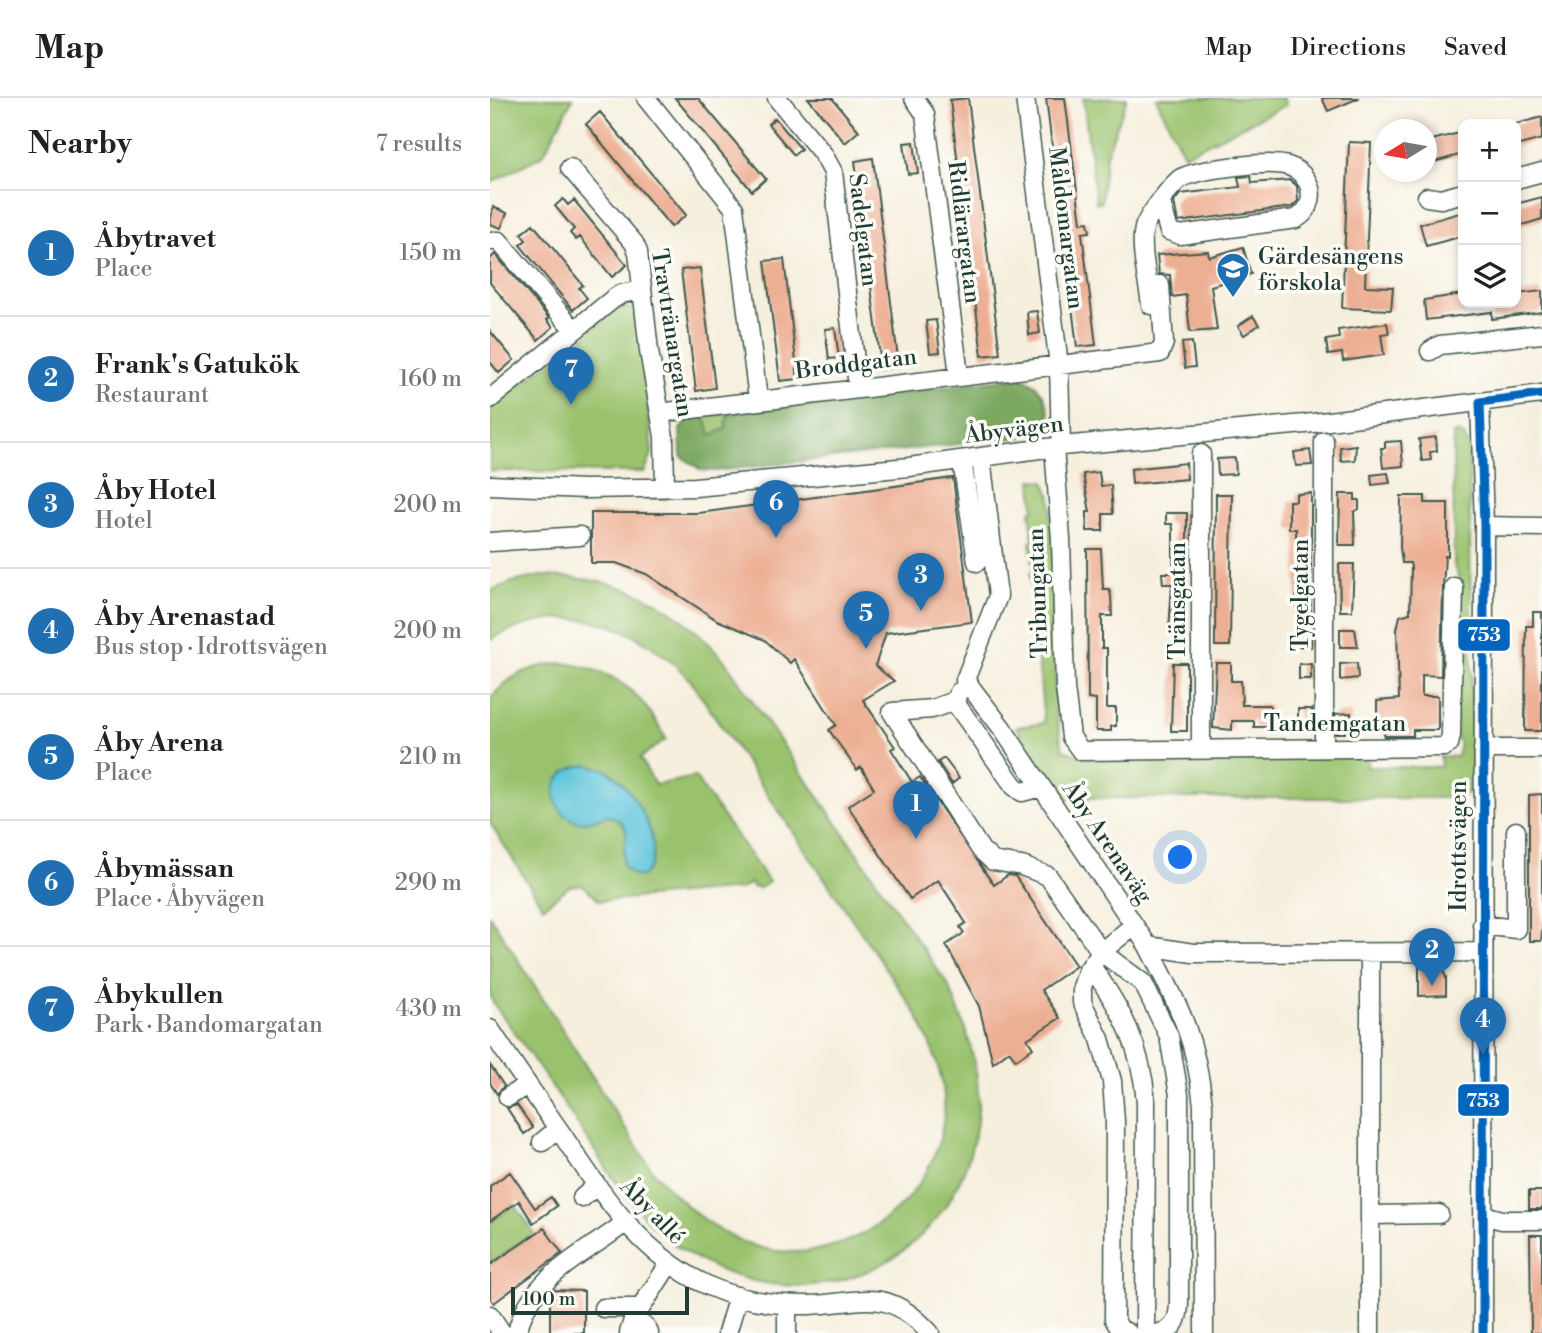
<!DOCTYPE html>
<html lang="en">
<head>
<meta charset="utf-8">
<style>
	:root { --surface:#fff; --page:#f6f6f6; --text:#222; --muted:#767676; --line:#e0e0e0; --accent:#1f6fb2 }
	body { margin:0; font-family:"Libre Bodoni",serif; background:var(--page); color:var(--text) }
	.controls { position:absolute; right:21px; top:21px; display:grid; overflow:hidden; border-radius:14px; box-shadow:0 4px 10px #0003 }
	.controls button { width:63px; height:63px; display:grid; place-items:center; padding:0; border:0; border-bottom:2px solid var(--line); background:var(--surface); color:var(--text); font:35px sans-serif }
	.compass { position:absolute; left:884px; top:21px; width:63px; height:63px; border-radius:50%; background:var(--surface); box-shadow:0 4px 10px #0003; rotate:259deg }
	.scale { position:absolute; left:21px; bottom:18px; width:178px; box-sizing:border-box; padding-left:7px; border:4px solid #1f3d34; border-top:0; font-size:19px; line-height:24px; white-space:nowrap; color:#1f3d34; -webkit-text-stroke:5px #fdfcf7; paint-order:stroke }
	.you { position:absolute; left:691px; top:760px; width:24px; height:24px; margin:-18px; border:5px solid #fff; border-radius:50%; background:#1a73e8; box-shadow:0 0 0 10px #1a73e833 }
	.badge { display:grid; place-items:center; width:46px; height:46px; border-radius:50%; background:var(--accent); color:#fff; font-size:23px; font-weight:700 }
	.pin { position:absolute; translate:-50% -58px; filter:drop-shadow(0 2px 4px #0008) }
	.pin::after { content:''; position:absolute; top:37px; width:24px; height:21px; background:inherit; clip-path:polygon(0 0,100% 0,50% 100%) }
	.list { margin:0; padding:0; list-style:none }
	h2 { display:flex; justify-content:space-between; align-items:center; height:91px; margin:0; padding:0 28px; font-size:30px }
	h2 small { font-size:23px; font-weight:400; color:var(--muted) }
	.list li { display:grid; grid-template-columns:46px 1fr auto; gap:21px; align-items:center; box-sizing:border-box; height:126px; padding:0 28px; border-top:2px solid var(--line) }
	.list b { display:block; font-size:26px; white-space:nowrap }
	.list p { margin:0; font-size:23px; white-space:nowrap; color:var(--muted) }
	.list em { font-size:23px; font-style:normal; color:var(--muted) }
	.icon { flex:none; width:38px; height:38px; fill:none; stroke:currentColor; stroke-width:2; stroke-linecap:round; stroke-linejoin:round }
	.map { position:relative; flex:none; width:1052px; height:1235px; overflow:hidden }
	header { display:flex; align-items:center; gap:42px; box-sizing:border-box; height:98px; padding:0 35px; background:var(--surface); border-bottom:2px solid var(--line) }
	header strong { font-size:33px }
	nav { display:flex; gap:38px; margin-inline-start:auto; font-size:24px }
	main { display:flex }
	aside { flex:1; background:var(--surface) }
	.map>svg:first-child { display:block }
	.green { fill:#9ac26d; stroke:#5c8050; stroke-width:2 }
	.forest { fill:#7ba860; stroke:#4d724a; stroke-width:2 }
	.water { fill:#5fc5dc; stroke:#3f8188; stroke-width:2 }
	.building { fill:#edaf93 }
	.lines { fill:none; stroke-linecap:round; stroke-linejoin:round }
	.minor-casing { stroke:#3f584e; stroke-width:21 }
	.minor { stroke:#fff; stroke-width:18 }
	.bus-1-casing { stroke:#fdfcf7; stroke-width:14 }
	.bus-1 { stroke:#0065bd; stroke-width:9 }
	.labels { text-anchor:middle; stroke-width:7; stroke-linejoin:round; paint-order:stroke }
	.street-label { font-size:23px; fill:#1f3d34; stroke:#fdfcf7 }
	.poi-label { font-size:23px; fill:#1f3d34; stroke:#fdfcf7; text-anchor:start }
	.line-badge { stroke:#fdfcf7; stroke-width:2.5 }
	.badge-label { font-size:19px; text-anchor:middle; font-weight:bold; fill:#fff }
</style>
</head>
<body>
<header>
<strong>Map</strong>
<nav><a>Map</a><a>Directions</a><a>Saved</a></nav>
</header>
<main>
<aside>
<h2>Nearby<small>7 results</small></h2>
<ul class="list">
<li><span class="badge">1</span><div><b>Åbytravet</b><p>Place</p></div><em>150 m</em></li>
<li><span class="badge">2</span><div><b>Frank's Gatukök</b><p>Restaurant</p></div><em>160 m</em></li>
<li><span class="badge">3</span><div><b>Åby Hotel</b><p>Hotel</p></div><em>200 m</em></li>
<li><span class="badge">4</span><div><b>Åby Arenastad</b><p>Bus stop · Idrottsvägen</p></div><em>200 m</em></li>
<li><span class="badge">5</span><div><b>Åby Arena</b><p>Place</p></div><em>210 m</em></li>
<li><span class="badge">6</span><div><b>Åbymässan</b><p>Place · Åbyvägen</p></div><em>290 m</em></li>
<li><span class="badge">7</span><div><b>Åbykullen</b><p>Park · Bandomargatan</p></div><em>430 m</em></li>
</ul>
</aside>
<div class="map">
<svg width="1052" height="1235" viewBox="0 0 1052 1235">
	<rect width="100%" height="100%" fill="#fdfcf7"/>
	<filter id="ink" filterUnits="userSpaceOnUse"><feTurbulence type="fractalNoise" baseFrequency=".0143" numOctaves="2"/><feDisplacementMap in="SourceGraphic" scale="14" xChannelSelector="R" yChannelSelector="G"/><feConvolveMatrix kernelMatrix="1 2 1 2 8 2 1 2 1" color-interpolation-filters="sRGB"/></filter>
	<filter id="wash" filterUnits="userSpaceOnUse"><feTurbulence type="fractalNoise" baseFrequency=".00686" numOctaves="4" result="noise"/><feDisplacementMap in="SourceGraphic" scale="28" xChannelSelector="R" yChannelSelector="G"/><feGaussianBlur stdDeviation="1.57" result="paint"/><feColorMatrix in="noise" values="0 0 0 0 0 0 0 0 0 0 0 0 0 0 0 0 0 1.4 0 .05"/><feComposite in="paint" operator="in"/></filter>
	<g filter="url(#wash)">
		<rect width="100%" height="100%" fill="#f6efde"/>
		<path class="green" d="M0,0H83L53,57L0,85Z
			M593,0H637L616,57L611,105H606Z
			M666,0H793L796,7L694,57Z
			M126,209L144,211L150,220L162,355L155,374L0,373V309L95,239Z
			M240,315L237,320L236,331L221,337L214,318Z
			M968,335L975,339L979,351L983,692L968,700H581L572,706L564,685L526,629L554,625L540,474L544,473L540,444L543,442L540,413L544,412L542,382L554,383L561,399L566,616L573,652L606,663L876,656L878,669H951L950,658L967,659L970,645L966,639L971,485L964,468L963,336Z
			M51,478C132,479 182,501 235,563L458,887C477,929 495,983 486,1030C461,1172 313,1231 194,1153C144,1121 112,1063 80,1015C60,986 40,957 20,928C14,919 2,907 0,897C0,876 0,840 0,818L162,1072C192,1106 224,1136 268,1149C359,1175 461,1093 454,998C451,969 439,942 427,917L200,582C144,522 76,501 0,542V493L22,484Z
			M74,565C128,573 151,594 176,641L150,660L165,687L205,679L279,784L270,790L262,789L260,785L251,791L109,803L93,787L80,788L53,809L0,725V602C19,576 43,567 74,565Z
			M25,1107L44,1135L0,1166V1124Z"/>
		<path class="forest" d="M531,279C552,287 557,300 560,321L555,330L533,339L224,373L211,372L191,358L190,331L200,321L214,318L221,337L236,331L237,320L240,315Z"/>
		<path class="water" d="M96,667C107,668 118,671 126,679C147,697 183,758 150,779L143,777L133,768C130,747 150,726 117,717C110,719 103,723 96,724C59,725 50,671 96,667Z"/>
		<g id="blocks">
			<path class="building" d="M185,0H208L276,81L262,93Z
				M318,0H342L369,33L355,45Z
				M478,0L510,256L492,258L460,2Z
				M556,0H575L591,125L598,124L600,134L592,135L606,247L587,249Z
				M832,0H869L838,13Z
				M110,14L196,117L181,129L96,26Z
				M1052,19V41L1026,48V26Z
				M285,20L311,51L304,57L278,26Z
				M973,34V56L944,64L938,43Z
				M424,44L428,75L418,76L414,45Z
				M859,44L881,45L875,188L903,189L901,212L852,210Z
				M383,60L409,269L388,272L386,260L390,259L365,63Z
				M761,78L762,85L800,82L807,88L808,103L802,109L688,124L684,104L690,96L750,89L748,79Z
				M1052,99V121L1026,129V106Z
				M73,101L78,107L84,102L137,167L122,179L90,139L86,142L80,135L84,131L65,108Z
				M3,109L17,115L11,130L0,126Z
				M973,114V138L936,148L930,126Z
				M43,126L93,187L89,190L97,200L83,212L30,147L36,142L31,136Z
				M753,149L761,176L721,188L727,232L700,234L696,197L682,199L680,177L669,176L667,157L718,153L719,159Z
				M5,156L59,220L57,222L63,229L48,242L0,185V161Z
				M294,161L308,281L290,283L275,163Z
				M210,170L225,290L206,293L191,172Z
				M1052,193V214L1002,221V214L936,222L934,202L973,196V205H1026V196Z
				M547,213L550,235L539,237L537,214Z
				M763,218L769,227L754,237L748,228Z
				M446,222L450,254L440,255L436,223Z
				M897,225L899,235L891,236L894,257L853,263L852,255L838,257L836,242L849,240L848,232Z
				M345,230L349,260L339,261L335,231Z
				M0,233L24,262L9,275L0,264Z
				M702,244L705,269L695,270L692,245Z
				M946,339L947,353L940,354L941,362L932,363L929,341Z
				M911,343L913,368L893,370L891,350H895V344Z
				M866,347L865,362L851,363L850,349Z
				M820,352L822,367L806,368L804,354Z
				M745,360L746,376L728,377L727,361Z
				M696,365L697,381L642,386L641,371Z
				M609,374L611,388L621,387L623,416H613V433H597V414H600L593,376Z
				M898,375L900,385L882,387L881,377Z
				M463,380L482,524L396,535L385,568L404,583L373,602L405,649L401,651L422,684L430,679L504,787L518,777L525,778L586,868L551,892L570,920L537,941L543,950L526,962L519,953L503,965L489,908L456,847L474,835L470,829L476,825L448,782L420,801L358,708L384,691L371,669L367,672L339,632L346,627L304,561L300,565L275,542L227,522L156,476L126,465H101V415H209Z
				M821,395V549L807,548L806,431H799V403H806V396Z
				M726,396H742L740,548H725Z
				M850,396H865V402H869V411L864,414L865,447H849Z
				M911,398H935V405H958V458H955L953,489L951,578L932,577V598H948V632H923V638H894L895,625H887V603L909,601L907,531L910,518L920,515L921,469L920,465H912L910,449Z
				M676,415H697V465H683V431L682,426H676Z
				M597,451H611L613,491H619L621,498L622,518H612V550H617V610H626V628H621V633H606V602L598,601Z
				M849,466H864L862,513H850Z
				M672,475H691V483H697V533H679L682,486H673Z
				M1043,514H1052V633H1035L1036,528H1043Z
				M850,531H865L868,549H850Z
				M683,565H697V633H681Z
				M726,565H741V583H751L752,607H780V629H764V623H742V632L723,630Z
				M867,565L868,580L850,582V566Z
				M809,566H821V581H809Z
				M808,611H822V631H800V622H808Z
				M861,615V630H855V635H845V616Z
				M454,660L469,680L462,686L448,664Z
				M1052,696V833L1051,843H1039V697Z
				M929,869L952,871L956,879V897L929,898Z
				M0,967L14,988L7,996L0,985Z
				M27,1007L43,1030L34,1036L17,1010Z
				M20,1074L45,1110L61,1099L67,1108L43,1125L29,1103L0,1123V1088Z
				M1039,1093H1052V1111H1039Z
				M54,1130L72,1155L4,1205L0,1200V1167Z
				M1040,1137H1052V1235H1041Z
				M63,1192L94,1193V1235H60V1197Z"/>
		</g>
	</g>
	<g filter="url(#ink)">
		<use href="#blocks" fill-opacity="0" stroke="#3f584e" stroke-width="2"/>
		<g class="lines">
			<defs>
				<path id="minor" d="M156,0L244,110L268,301
					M287,0L333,56L343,74L368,289
					M424,0L435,16L469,277
					M535,0L569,267L571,348
					M80,70L144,145L148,154L159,253L174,339L175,390
					M1026,81L1052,74
					M937,99L951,101L973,95
					M0,143H9L84,232
					M661,207C659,188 648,145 655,127C659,117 682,86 691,80C709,71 779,62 798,68C823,76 830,107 806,121L690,137L679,133L671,105
					M940,253L950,247L1052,236
					M0,301L123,201L131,196L152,192
					M990,304L994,428L993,1235
					M170,312L177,314L670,255L674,245L670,187
					M564,349L571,441L575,590L581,639L591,653L954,649L959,646L961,637L964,489
					M711,356V650
					M491,360L508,498L475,582L512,630L658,848L703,855L992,854
					M472,362L487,464
					M0,387L96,391L205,389L419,369L571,348L815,326L1052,296
					M994,428L1051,429
					M0,444L90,438
					M469,594L464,603L524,688L532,694L551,689
					M464,603L442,611L402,614L491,752L503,763L532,768L558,778L611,854L653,885L679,938L689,997V1207C688,1221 685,1232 669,1235
					M834,650V343
					M993,651H1052
					M992,827L1026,831V733
					M658,848C688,907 706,938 713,1007L714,1235
					M601,868C633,914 651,947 656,1004L655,1235
					M0,931C22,965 46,999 69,1032C111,1094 149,1157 221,1189C252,1203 286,1207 319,1207C375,1205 396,1187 440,1235
					M18,999L37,987
					M52,1044L68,1031
					M92,1100L106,1088
					M880,1117L949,1116
					M993,1117L1012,1122H1052
					M297,1206V1235
					M113,1210H151
					M0,1217L12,1235
					M143,1222L156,1229L159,1235
					M27,1235C39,1179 94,1157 135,1125
					M139,1235L143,1222L179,1166
					M237,1235L248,1198
					M638,1235L630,1231L624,1221L625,1023L622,983L610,941L592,904V889L598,872L611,854L644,827
					M880,1235V855"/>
			</defs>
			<use href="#minor" class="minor-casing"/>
			<use href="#minor" class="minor"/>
			<defs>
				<path id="bus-1" d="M990,304L994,428L993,1235
					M990,304L1052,296"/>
			</defs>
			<use href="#bus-1" class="bus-1-casing"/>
			<use href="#bus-1" class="bus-1"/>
		</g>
	</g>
	<defs>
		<symbol id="school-pin" viewBox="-11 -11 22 30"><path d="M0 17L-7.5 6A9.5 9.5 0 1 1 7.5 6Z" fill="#1f6fb2" stroke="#fdfcf7"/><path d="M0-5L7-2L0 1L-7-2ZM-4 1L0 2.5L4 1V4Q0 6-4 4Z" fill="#fff"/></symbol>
	</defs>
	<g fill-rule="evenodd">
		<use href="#school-pin" x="724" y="152" width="38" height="52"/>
	</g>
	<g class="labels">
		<g class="street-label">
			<text transform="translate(577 130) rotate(83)" y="8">Måldomargatan</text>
			<text transform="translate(374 132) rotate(83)" y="8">Sadelgatan</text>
			<text transform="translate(475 134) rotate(83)" y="8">Ridlärargatan</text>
			<text transform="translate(183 235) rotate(81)" y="8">Travtränargatan</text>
			<text transform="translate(366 265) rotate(-7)" y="8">Broddgatan</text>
			<text transform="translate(524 331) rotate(-7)" y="8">Åbyvägen</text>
			<text transform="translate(547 495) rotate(-92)" y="8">Tribungatan</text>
			<text transform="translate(810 497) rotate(-90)" y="8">Tygelgatan</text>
			<text transform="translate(687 503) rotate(-90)" y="8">Tränsgatan</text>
			<text x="845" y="633">Tandemgatan</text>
			<text transform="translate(618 744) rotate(56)" y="8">Åby Arenaväg</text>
			<text transform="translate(968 748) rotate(-90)" y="8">Idrottsvägen</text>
			<text transform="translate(163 1113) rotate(46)" y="8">Åby allé</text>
		</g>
		<g class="poi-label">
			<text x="768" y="166">Gärdesängens<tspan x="768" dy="26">förskola</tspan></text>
		</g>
	</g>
	<g class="line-badge">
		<rect x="967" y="520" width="54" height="34" rx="7" fill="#0065bd"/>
		<rect x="967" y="985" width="53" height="34" rx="7" fill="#0065bd"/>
	</g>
	<g class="badge-label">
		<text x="994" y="543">753</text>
		<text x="993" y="1009">753</text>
	</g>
</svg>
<div class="controls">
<button>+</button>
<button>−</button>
<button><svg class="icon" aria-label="layers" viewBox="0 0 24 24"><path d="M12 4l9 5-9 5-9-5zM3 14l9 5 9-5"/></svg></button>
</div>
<svg class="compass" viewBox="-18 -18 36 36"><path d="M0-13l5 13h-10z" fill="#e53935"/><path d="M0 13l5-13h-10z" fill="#767676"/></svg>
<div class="scale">100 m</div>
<div class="you"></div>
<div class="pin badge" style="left:426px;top:741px">1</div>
<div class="pin badge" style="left:942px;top:888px">2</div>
<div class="pin badge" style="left:431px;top:513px">3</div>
<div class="pin badge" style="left:993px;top:957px">4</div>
<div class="pin badge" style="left:376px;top:551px">5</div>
<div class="pin badge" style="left:286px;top:440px">6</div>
<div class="pin badge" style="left:81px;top:307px">7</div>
</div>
</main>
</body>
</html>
